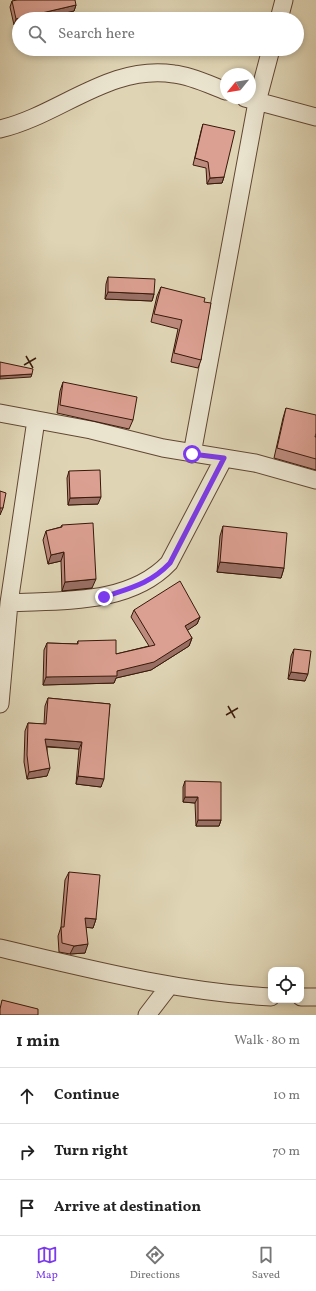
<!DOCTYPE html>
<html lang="en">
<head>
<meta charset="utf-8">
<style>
	:root { --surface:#fff; --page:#f2f2f2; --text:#222; --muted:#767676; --line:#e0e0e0; --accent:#7c3aed }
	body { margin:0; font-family:Vollkorn,serif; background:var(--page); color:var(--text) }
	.controls { position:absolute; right:12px; bottom:12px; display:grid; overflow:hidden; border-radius:8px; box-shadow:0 2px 6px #0003 }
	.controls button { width:36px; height:36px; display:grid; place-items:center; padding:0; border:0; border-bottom:1px solid var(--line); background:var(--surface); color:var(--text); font:20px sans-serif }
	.compass { position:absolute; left:220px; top:68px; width:36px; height:36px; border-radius:50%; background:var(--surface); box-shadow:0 2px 6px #0003; rotate:240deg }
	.stop { position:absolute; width:12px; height:12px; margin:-9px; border:3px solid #7c3aed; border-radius:50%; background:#fff }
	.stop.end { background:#7c3aed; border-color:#fff; box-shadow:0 1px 4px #0008 }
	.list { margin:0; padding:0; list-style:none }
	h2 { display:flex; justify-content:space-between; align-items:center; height:52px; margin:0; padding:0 16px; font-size:17px }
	h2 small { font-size:13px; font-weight:400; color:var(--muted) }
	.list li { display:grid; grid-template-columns:26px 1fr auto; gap:12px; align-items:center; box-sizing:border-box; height:56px; padding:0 16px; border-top:1px solid var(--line) }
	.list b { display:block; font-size:15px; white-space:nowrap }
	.list em { font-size:13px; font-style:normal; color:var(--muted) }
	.icon { flex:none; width:22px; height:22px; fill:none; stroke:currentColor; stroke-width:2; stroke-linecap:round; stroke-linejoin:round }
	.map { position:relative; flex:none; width:316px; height:1015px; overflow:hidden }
	.search { position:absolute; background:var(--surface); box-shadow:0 2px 6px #0003; left:12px; right:12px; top:12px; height:44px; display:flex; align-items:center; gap:10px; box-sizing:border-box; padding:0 14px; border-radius:22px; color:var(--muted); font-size:15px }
	.sheet { height:220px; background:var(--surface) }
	nav { display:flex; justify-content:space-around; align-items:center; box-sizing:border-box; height:56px; border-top:1px solid var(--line); background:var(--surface); font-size:11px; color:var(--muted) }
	nav a { display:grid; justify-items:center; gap:2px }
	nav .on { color:var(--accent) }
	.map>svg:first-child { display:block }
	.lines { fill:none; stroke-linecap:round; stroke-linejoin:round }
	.minor-casing { stroke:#624734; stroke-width:19 }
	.minor { stroke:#eae4cf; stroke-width:17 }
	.wall { fill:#bd8a7e; stroke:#381809 }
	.shaded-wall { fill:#9a7066; stroke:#381809 }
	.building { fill:#dca092; stroke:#381809 }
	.route { stroke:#7c3aed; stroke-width:5 }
	.ticks { fill:none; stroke:#381809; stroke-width:1.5 }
</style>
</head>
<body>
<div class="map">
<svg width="316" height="1015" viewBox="0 0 316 1015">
	<rect width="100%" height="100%" fill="#dfd5b5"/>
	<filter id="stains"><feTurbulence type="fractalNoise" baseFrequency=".005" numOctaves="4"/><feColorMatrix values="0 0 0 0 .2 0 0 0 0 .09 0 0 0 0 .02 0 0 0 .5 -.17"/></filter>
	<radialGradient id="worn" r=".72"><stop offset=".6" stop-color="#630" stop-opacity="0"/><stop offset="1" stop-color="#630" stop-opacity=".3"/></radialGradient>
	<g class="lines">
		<defs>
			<path id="minor" d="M279,19L284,0
				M245,98L316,117
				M0,129C60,115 109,64 174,74C192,76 210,85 226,91
				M0,413L91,430L163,448L255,463L316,480
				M192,454L257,102L271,49
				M9,603C62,600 129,605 169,563L224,458
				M0,704L9,603L36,420
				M0,948C89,969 179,992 271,997
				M301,997H316
				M147,1015L170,985"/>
		</defs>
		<use href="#minor" class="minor-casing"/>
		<use href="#minor" class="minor"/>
	</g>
	<path class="wall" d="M12,1L76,5L74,11L19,19V24L14,25L10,7Z
		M203,124L224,177L222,183L207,184L206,168L193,165L201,131Z
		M108,277L154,294L152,301L105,299L106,284Z
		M161,287L204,302L201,360L198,368L171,362L178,329L151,322L157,296Z
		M63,382L133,420L129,429L57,413L60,391Z
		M286,408L316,437V470L274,458L283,418Z
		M69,471L98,504L68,505L67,478Z
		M0,491L3,508L0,515Z
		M62,525L92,588L62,591L61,561L48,564L43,540L46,531L61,527Z
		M223,526L284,568L281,578L217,572L220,536Z
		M134,610L200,617L197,624L187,630L192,638L189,646L151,670L116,678L114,683L43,685L44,650L47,643L77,644L78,641L116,654L149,646L131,617Z
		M294,649L305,681L288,679L291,656Z
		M48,698L110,704L101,787L76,784L79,749L47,747V776L27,779L24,762L25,731L28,723L44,724L45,706Z
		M185,781L221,820L219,826H196L195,803L183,802V787Z
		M69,872L96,919L93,928L86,927L85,953L70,954L59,952L58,936L61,927L65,880Z"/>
	<path class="shaded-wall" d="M76,5L74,11L40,19H19V24L14,25L16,19Z
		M224,177L222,183L207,184L210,178Z
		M108,292L154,294L152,301L105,299Z
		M32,374L31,377L0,379V376Z
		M101,497L98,504L68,505L70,498Z
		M64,552L61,561L48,564L51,555Z
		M220,562L284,568L281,578L217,572Z
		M96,579L92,588L62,591L65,582Z
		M200,617L197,624L182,634L185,626Z
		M192,638L189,646L151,670L116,678L114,683L43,685L46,677L117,671Z
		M291,672L308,674L305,681L288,679Z
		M45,739L82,742L79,749L43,746Z
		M50,768L47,776L27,779L29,772Z
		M78,776L104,779L101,787L76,784Z
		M185,797H198L195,803L183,802Z
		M198,820H221L219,826H196Z
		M85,918L96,919L93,928L82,927Z
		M88,944L85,953L70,954L74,946Z"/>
	<path class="building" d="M17,0H75L76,5L16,19L12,1Z
		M203,124L235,131L224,177L210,178L208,162L195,158Z
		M108,277L155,279L154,294L108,292Z
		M161,287L205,298L204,302L211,303L201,360L174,353L182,320L154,314Z
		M0,362L33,369L32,374L0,376Z
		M63,382L137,397L133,420L60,405Z
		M286,408L316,415V433L315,437H316V459L277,448Z
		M100,470L101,497L70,498L69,471Z
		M0,491L6,493L3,508H0Z
		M93,523L96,579L65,582L64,552L51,555L46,531L62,527V525Z
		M223,526L287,533L284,568L220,562Z
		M180,581L200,617L185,626L192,638L154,662L117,671V676L46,677L47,643L78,644V641L116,640V654L155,645L134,610Z
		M294,649L311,651L308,674L291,672Z
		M48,698L110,704L104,779L78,776L82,742L45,739L50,768L29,772L27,755L28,723L46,724Z
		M185,781L221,782V820H198V797H185Z
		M69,872L100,875L96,919L85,918L88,944L74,946L62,943L61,927H64Z
		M2,1000L38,1009V1015H0V1009Z"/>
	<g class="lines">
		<path class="route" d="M104,597C130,588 150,584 170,563L224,458L192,454"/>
	</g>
	<path class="ticks" d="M26,356L33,368M24,365L36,358M228,706L235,718M226,715L238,708"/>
	<rect width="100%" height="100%" filter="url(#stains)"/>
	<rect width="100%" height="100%" fill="url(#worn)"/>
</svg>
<div class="controls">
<button><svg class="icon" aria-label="locate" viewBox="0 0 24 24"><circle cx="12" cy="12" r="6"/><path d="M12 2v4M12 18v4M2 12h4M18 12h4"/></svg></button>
</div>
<svg class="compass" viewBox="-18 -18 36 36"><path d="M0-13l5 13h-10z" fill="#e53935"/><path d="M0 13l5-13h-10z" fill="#767676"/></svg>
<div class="stop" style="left:192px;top:454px"></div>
<div class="stop end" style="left:104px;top:597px"></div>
<div class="search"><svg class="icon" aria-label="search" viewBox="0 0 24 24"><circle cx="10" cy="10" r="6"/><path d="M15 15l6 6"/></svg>Search here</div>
</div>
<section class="sheet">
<h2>1 min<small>Walk · 80 m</small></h2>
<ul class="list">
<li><svg class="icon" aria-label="ahead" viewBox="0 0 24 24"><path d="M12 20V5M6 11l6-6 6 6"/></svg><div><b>Continue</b></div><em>10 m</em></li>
<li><svg class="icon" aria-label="right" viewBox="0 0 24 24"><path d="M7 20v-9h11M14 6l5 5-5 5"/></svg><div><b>Turn right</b></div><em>70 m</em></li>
<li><svg class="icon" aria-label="arrive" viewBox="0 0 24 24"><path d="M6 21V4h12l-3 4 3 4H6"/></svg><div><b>Arrive at destination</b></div></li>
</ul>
</section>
<nav>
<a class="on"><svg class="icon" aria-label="map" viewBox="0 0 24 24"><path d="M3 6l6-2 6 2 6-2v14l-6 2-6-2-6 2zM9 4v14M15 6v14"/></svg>Map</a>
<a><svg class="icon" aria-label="directions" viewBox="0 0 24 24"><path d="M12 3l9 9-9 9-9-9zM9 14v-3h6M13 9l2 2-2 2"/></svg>Directions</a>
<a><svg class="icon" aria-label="saved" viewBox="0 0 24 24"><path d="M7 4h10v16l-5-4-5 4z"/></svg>Saved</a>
</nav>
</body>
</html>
